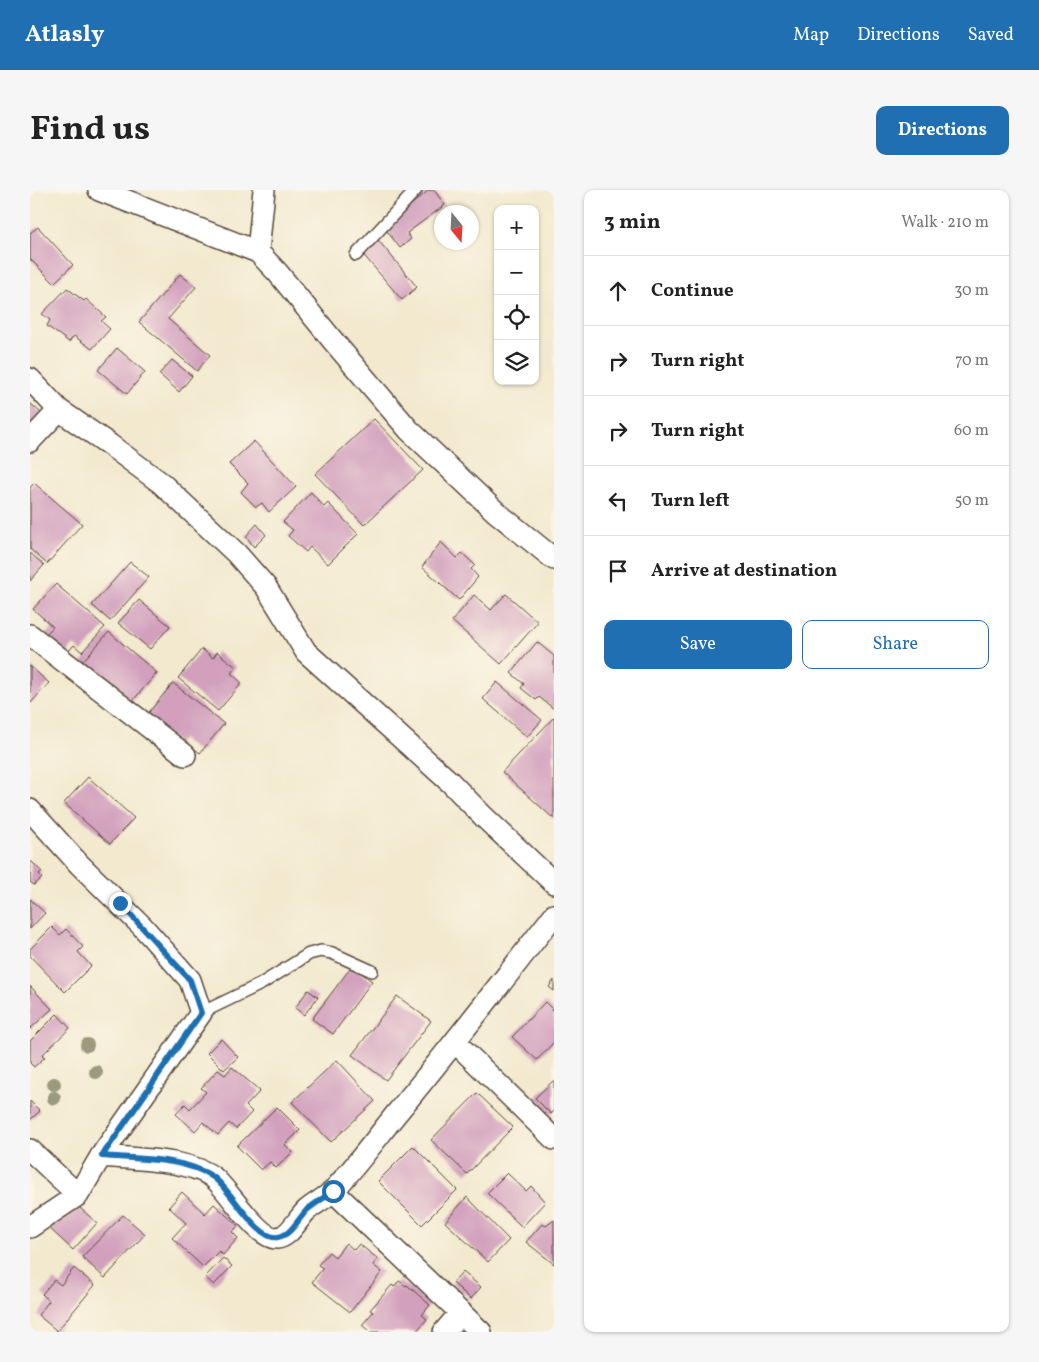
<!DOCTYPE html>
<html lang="en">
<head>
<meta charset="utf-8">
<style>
	:root { --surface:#fff; --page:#f6f6f6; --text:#222; --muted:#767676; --line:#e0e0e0; --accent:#1f6fb2 }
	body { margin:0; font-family:Vollkorn,serif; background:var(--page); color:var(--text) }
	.controls { position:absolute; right:15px; top:15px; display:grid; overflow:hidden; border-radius:10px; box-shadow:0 1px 4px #0004 }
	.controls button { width:45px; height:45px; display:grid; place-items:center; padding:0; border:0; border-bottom:1px solid var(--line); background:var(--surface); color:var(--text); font:25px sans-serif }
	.compass { position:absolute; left:404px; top:15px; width:45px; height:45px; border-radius:50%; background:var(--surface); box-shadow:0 1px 4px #0004; rotate:162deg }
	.stop { position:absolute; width:15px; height:15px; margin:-11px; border:4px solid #1f6fb2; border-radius:50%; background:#fff }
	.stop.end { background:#1f6fb2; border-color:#fff; box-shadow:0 1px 5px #0008 }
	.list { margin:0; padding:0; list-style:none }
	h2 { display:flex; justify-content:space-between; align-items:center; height:65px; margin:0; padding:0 20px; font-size:21px }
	h2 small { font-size:16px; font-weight:400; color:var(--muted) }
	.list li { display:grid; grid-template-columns:32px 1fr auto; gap:15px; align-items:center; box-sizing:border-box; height:70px; padding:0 20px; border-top:1px solid var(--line) }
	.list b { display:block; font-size:19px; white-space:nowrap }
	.list em { font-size:16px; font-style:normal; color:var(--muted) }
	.actions { display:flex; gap:10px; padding:15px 20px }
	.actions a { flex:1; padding:11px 0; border:1px solid var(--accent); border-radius:10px; text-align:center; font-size:18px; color:var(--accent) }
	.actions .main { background:var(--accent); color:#fff }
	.icon { flex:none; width:28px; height:28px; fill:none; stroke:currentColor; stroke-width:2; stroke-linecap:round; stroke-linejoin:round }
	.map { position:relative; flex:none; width:524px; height:1142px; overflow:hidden; border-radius:10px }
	header { display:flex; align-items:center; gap:30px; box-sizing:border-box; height:70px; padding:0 25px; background:var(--accent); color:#fff }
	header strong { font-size:24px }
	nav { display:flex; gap:28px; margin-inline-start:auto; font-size:18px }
	.intro { display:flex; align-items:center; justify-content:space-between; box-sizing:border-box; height:120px; padding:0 30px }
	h1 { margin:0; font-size:35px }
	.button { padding:12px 22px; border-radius:10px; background:var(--accent); color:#fff; font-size:18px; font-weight:700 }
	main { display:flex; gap:30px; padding:0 30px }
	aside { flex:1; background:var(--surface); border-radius:10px; box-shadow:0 1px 4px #0004 }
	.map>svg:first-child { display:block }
	.building { fill:#d2a0bd }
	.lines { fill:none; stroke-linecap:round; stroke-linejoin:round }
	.lane-casing { stroke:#564739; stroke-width:14 }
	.street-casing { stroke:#564739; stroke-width:24 }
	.lane { stroke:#fff; stroke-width:11 }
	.street { stroke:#fff; stroke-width:21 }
	.tree { fill:#9b9a7e }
	.route { stroke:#1f6fb2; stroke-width:6 }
</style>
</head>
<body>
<header>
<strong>Atlasly</strong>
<nav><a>Map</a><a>Directions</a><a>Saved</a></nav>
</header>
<div class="intro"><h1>Find us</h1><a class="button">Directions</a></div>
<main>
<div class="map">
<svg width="524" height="1142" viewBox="0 0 524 1142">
	<rect width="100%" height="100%" fill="#fcf5e5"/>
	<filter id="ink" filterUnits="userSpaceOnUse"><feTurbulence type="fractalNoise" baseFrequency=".02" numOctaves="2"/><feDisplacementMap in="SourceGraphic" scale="10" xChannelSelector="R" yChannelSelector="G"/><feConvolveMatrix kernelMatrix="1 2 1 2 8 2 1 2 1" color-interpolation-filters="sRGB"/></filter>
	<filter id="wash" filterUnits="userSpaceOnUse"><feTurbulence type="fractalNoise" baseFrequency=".0096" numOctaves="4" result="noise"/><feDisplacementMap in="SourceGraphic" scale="20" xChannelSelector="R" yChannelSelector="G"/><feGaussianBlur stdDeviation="1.12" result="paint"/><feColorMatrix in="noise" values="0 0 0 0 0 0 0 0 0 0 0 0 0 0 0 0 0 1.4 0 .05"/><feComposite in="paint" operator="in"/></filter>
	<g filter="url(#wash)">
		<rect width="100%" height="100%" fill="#f2e9cf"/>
		<g id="blocks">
			<path class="building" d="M399,0H404L415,15L377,43L381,49L370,58L354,37Z
				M8,37L43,75L24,93L0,69V43Z
				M348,50L387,97L372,110L331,62Z
				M150,84L166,97L138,129L180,165L167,181L109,132Z
				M37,98L54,111L56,109L76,127L71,131L80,139L62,159L44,146L39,152L17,136L20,130L12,124Z
				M87,158L115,182L97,204L68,180Z
				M142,170L162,186L149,202L129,184Z
				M0,213L12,224L0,236Z
				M344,229L393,280L334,335L285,284Z
				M224,251L266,297L239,322L232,313L226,317L211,302L218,293L199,274Z
				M4,293L52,334L17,374L0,359V298Z
				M281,302L294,317L298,313L328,344L298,374L280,357L276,362L258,346L263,340L253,332Z
				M227,334L236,345L224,357L216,346Z
				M411,352L427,368L432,363L445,375L441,379L448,387L429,410L392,377Z
				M0,363L14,375L0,391Z
				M100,372L119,387L80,431L62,415Z
				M26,394L75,437L52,462L44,455L37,463L16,444L23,437L3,419Z
				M476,404L508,432L471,474L422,431L444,405L461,420Z
				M109,410L140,436L120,459L88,433Z
				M79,442L127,483L99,515L51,473Z
				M507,452L524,466V519L509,507L506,510L491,498L494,494L481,483Z
				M172,459L183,468L187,462L206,477L201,483L212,493L188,521L148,488Z
				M0,476L19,493L0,514Z
				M467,492L512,530L497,547L453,509Z
				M143,493L194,534L170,563L152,549L149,553L115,527Z
				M524,527V629L472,582Z
				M58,587L104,628L80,654L34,613Z
				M1,671L12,682L9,685L12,688L4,695L0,692Z
				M0,709L15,723L0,739Z
				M22,737L30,745L36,739L53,757L48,762L61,776L35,802L0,766V759Z
				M322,776L342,791L303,844L282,829Z
				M524,790V801L519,797Z
				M0,796L22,819L0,839Z
				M278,800L288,807L274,825L265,818Z
				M367,806L401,831L356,890L322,865Z
				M515,812L524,821V852L507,870L482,847Z
				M27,824L40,838L12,865L15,867L4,877L0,873V851Z
				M191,849L208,867L194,880L177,863Z
				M307,870L345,911L301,952L262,912Z
				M202,877L230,901L216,916L222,922L206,939L199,933L188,945L173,932L165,941L146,924L155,914L160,919L176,902L171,898L188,880L195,885Z
				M524,890V921L521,924L505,908Z
				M447,903L483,937L437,984L401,950Z
				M0,911L10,921L0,930Z
				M247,917L270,940L255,955L263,962L246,978L240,972L231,980L207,956Z
				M383,956L427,1000L392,1035L348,991Z
				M477,983L496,1001L501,996L515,1012L492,1037L457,1003Z
				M152,1002L175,1024L184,1014L208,1036L202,1042L208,1048L193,1065L189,1061L173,1077L142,1048L156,1033L139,1017Z
				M437,1007L479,1050L458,1072L415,1032Z
				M42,1011L67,1033L43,1060L18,1037Z
				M93,1025L115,1044L75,1088L52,1067Z
				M524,1030V1074L496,1052L512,1034L516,1036Z
				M316,1053L324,1060L329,1054L348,1069L343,1075L352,1082L320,1122L282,1092L293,1078L288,1075L299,1062L305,1067Z
				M193,1068L202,1076L184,1095L175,1087Z
				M44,1078L65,1095L27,1141L8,1125L19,1111L12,1104L24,1090L31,1095Z
				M433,1082L451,1097L441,1109L423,1093Z
				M369,1091L376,1096L377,1095L400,1115L392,1125L397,1129L386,1142H340L332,1135L343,1122L340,1120L362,1095L364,1097Z"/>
		</g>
	</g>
	<g filter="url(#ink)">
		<use href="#blocks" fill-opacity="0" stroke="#564739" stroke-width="1"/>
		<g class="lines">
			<defs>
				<path id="lane" d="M326,65L386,0
					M171,823L231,794L279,764L291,761L302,763L342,781"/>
				<path id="street" d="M69,0L228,62L248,83L304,152L379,240L466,322L524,369
					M228,62L234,0
					M0,189L29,220L80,255L131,293L206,363L236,397L276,462L420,592L454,627L524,693
					M0,251L29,220
					M0,445L155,565
					M0,620L49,674L112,736L160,790L171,823L71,966L48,1005L0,1037
					M425,852L524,949
					M0,960L48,1005
					M71,966C101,969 163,969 185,989C199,1001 228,1049 247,1048C260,1047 268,1028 277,1020C285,1013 296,1008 304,1000C326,976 346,949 366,924C420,859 472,792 524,725
					M303,1001L451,1142
					M414,1142L431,1122"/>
			</defs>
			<use href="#lane" class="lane-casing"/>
			<use href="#street" class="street-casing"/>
			<use href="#lane" class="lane"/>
			<use href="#street" class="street"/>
		</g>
		<g class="tree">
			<circle cx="57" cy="855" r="7"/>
			<circle cx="66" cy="882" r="7"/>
			<circle cx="24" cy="894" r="7"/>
			<circle cx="24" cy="908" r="7"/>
		</g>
	</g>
	<g class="lines" filter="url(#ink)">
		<path class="route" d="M90,713L160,790L171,823L72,966C105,969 154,967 183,987C200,998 227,1051 248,1047C262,1045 269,1027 278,1019C286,1013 295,1007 303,1001"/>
	</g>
</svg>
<div class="controls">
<button>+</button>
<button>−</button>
<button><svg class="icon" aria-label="locate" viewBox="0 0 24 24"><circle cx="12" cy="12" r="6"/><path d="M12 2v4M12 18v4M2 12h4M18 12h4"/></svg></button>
<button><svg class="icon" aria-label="layers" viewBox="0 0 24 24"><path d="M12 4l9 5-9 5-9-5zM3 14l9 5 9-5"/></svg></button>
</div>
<svg class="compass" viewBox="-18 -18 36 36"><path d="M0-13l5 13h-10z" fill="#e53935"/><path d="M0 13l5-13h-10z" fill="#767676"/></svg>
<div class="stop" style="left:303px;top:1001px"></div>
<div class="stop end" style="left:90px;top:713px"></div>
</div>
<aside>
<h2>3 min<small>Walk · 210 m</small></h2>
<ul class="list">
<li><svg class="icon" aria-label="ahead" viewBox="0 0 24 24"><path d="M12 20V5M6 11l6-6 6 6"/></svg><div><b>Continue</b></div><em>30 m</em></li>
<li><svg class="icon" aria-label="right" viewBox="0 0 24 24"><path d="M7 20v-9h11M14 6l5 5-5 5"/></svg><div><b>Turn right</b></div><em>70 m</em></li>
<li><svg class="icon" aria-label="right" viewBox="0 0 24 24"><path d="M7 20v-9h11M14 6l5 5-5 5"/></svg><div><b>Turn right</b></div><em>60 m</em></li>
<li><svg class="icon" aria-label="left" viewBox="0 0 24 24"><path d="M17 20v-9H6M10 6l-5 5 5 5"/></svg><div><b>Turn left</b></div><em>50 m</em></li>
<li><svg class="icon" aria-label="arrive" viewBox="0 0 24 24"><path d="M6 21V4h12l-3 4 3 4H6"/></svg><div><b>Arrive at destination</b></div></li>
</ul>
<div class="actions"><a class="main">Save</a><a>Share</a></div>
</aside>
</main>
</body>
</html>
